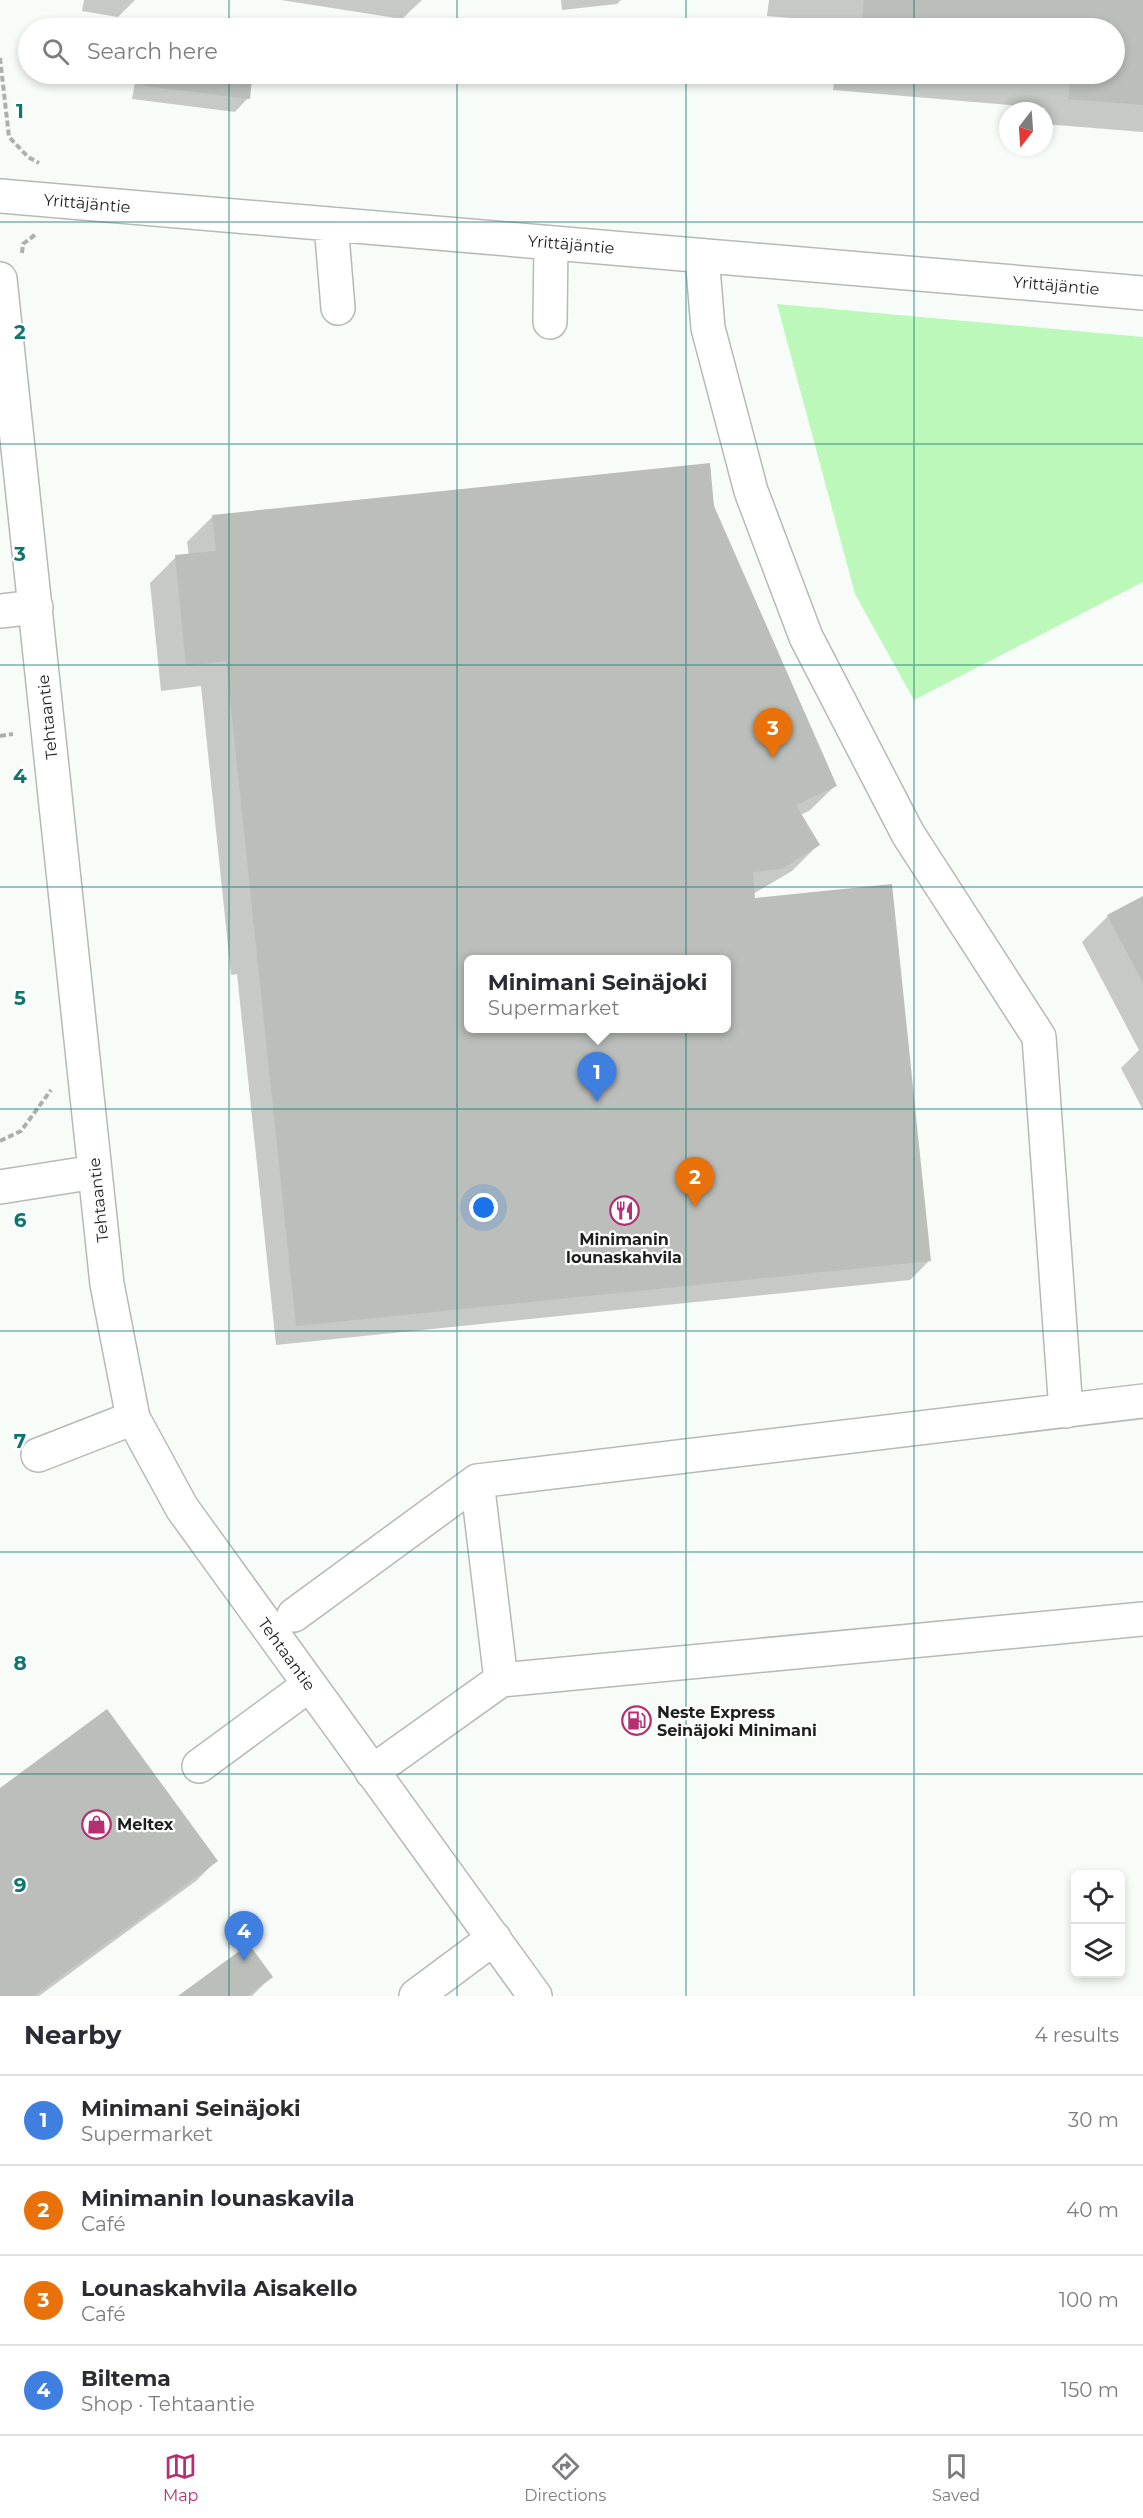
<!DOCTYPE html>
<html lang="en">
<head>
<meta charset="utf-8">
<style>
	:root { --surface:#fff; --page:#f2f2f3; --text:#2b2b33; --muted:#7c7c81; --line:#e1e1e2; --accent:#b52f73 }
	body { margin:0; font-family:Montserrat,sans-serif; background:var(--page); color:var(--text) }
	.controls { position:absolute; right:18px; bottom:18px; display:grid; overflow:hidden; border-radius:9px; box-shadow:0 3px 9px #0003 }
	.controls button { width:54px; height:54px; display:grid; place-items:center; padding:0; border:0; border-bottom:2px solid var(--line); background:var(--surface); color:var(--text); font:30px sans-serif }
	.compass { position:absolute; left:999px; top:102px; width:54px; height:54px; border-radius:50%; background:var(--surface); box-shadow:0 3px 9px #0003; rotate:197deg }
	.you { position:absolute; left:484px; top:1208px; width:21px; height:21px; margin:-15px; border:4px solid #fff; border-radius:50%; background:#1a73e8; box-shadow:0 0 0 9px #1a73e833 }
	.badge { display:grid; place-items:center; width:39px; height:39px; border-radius:50%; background:var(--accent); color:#fff; font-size:20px; font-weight:700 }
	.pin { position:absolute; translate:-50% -50px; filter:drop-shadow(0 2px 3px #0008) }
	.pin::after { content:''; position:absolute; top:32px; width:21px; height:18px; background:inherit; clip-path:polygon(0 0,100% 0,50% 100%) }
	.popup { position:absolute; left:464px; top:955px; width:267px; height:78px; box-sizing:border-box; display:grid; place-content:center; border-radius:9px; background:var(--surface); filter:drop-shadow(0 2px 4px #0005); font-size:20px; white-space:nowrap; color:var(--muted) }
	.popup b { font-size:22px; color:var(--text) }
	.popup::after { content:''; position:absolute; left:50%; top:100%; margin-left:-12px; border:12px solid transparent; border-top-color:var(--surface) }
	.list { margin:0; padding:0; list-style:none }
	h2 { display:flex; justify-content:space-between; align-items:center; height:78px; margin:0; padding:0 24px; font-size:26px }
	h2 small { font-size:20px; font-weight:400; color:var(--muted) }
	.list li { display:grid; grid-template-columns:39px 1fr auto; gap:18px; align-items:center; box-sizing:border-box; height:90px; padding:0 24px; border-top:2px solid var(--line) }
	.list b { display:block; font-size:22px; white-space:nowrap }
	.list p { margin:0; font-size:20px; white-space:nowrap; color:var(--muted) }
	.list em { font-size:20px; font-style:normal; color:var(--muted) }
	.icon { flex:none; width:33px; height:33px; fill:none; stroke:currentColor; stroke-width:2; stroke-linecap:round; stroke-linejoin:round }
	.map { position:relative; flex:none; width:1143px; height:1996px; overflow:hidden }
	.search { position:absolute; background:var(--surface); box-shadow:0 3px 9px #0003; left:18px; right:18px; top:18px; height:66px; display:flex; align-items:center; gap:15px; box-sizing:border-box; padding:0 21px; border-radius:33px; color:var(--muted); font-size:22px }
	.sheet { height:438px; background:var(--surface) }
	nav { display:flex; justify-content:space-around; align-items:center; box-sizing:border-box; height:84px; border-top:2px solid var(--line); background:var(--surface); font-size:16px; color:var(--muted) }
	nav a { display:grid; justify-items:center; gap:3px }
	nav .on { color:var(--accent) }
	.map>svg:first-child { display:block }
	.green { fill:#bcf8ba }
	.shadow { fill:#0003; fill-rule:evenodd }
	.building { fill:#bbbeba; fill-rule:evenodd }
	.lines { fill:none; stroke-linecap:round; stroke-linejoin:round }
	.minor-casing { stroke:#b6bab6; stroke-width:36 }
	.path { stroke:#acafac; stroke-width:4; stroke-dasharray:6 3; stroke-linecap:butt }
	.minor { stroke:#fff; stroke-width:33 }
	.grid { fill:none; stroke:#0f766e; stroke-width:1.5; stroke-opacity:0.55 }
	.labels { text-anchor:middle; stroke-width:4.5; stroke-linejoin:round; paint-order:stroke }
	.street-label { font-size:16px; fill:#1d1e1d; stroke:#fff }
	.poi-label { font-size:16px; font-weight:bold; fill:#1d1e1d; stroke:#fff; text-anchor:start }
	.grid-label { font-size:20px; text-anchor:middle; font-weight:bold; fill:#0f766e; stroke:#fff; stroke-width:4.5; stroke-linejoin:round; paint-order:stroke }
</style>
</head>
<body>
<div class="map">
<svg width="1143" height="1996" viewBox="0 0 1143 1996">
	<rect width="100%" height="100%" fill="#f8fcf8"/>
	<path class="green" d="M777,304L1143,337V582L914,700L855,594Z"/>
	<path class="shadow" d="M84,0H135L118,17L82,11Z
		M281,0H422L402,19Z
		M561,0H621L617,4L562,10Z
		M769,0H1143V132L1044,124L1045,108L833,90L835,74H1114V28H838L839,22L767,16Z
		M143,74H192L251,81L248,98L235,112L132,99L135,82Z
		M713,506L835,786L809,811L800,815L818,845L792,871L753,894L754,900L930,1260L910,1280L276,1345L237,974L231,975L201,686L161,691L150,583L176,557L189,556L187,542L213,516ZM468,960H726V1028H468Z
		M1143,897V1110L1121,1068L1139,1050L1082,942L1108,916Z
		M0,1790L216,1861L196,1881L39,1996H0Z
		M271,1977L252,1996H180Z"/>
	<path class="building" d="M864,0H1143V105L1068,99L1070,82L983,75L1114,74V28H861Z
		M147,74H205L252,79L250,99L145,86Z
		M710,463L714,506L837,786L796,805L820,845L782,869L753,872L755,898L892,884L931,1261L296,1326L226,661L186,666L175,555L216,551L212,515ZM468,960H726V1028H468Z
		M1143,896V983L1107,915Z
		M107,1709L218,1861L34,1996H0V1788Z
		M249,1944L273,1977L247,1996H178Z"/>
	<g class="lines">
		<defs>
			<path id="minor" d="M0,196L1143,293
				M331,224L338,308
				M702,256L708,328L751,491L806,637L908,834L1039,1037L1066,1411
				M0,279L107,1284L133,1418L182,1508L535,1996
				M550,322L551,243
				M0,611L36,607
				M0,1187L95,1172
				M38,1455L133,1418
				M294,1615L477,1481
				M501,1680L477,1481L1143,1401
				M199,1766L309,1685
				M372,1772L501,1680L1143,1619
				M416,1996L494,1938"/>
		</defs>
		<use href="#minor" class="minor-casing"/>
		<path class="path" d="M0,58L9,137L28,157L39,163
			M22,253L23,244L36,234
			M0,736L13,734
			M0,1141L21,1131L51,1090"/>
		<use href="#minor" class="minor"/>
	</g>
	<path class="grid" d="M229,0V28M457,0V28M686,0V28M914,0V28M229,74V1996M457,74V1996M686,74V1996M914,74V1996M0,222H1143M0,444H1143M0,665H1143M0,887H1143M0,1109H1143M0,1331H1143M0,1552H1143M0,1774H1143"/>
	<defs>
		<symbol id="restaurant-ring" viewBox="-11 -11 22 22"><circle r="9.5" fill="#fff" stroke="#b52f73" stroke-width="1.5"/><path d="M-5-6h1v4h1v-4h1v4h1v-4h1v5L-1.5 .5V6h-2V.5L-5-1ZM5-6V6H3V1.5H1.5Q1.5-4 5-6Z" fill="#b52f73"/></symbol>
		<symbol id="fuel-ring" viewBox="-11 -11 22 22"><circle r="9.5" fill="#fff" stroke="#b52f73" stroke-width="1.5"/><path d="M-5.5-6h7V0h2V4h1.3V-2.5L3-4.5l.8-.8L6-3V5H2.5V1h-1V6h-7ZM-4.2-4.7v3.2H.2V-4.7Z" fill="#b52f73"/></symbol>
		<symbol id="shop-ring" viewBox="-11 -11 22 22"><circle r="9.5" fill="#fff" stroke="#b52f73" stroke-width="1.5"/><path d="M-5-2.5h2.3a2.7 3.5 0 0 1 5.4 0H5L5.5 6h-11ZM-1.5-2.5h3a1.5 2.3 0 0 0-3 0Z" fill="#b52f73"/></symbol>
	</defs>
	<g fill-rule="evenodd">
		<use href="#restaurant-ring" x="608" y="1194" width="33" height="33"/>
		<use href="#fuel-ring" x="620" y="1704" width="33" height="33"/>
		<use href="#shop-ring" x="80" y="1808" width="33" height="33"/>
	</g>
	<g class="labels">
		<g class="street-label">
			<text transform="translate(87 203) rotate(5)" y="6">Yrittäjäntie</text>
			<text transform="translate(571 244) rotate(5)" y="6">Yrittäjäntie</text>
			<text transform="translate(1056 285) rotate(5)" y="6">Yrittäjäntie</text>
			<text transform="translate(47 717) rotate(-96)" y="6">Tehtaantie</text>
			<text transform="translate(98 1200) rotate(-96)" y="6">Tehtaantie</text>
			<text transform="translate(287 1654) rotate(54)" y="6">Tehtaantie</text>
		</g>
		<g class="poi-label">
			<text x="624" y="1245" text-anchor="middle">Minimanin<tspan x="624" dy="18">lounaskahvila</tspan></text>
			<text x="657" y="1718">Neste Express<tspan x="657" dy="18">Seinäjoki Minimani</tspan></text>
			<text x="117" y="1830">Meltex</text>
		</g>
	</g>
	<g class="grid-label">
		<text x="20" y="118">1</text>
		<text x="20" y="339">2</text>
		<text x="20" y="561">3</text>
		<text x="20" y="783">4</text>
		<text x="20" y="1005">5</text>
		<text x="20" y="1227">6</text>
		<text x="20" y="1448">7</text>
		<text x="20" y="1670">8</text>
		<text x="20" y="1892">9</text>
	</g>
</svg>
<div class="controls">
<button><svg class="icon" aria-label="locate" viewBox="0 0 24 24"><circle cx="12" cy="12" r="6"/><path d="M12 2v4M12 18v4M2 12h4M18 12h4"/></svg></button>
<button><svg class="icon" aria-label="layers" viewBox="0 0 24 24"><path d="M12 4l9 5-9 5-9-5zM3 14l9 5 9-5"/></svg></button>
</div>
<svg class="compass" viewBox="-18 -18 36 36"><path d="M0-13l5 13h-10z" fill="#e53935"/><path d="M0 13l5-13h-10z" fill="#7c7c81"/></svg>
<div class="you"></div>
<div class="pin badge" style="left:597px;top:1102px;background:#3f7fe0">1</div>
<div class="popup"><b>Minimani Seinäjoki</b>Supermarket</div>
<div class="pin badge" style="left:695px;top:1207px;background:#e8710a">2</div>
<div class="pin badge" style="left:773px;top:758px;background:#e8710a">3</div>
<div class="pin badge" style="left:244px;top:1961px;background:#3f7fe0">4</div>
<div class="search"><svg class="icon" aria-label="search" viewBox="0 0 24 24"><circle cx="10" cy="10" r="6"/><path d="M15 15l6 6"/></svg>Search here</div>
</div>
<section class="sheet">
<h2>Nearby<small>4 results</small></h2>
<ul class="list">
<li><span class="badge" style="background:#3f7fe0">1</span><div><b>Minimani Seinäjoki</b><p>Supermarket</p></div><em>30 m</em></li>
<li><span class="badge" style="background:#e8710a">2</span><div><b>Minimanin lounaskavila</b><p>Café</p></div><em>40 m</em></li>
<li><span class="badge" style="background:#e8710a">3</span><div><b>Lounaskahvila Aisakello</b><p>Café</p></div><em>100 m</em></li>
<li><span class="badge" style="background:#3f7fe0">4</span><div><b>Biltema</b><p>Shop · Tehtaantie</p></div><em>150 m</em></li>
</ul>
</section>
<nav>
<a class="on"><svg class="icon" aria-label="map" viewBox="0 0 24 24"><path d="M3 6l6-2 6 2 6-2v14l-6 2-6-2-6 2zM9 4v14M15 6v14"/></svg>Map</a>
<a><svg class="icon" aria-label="directions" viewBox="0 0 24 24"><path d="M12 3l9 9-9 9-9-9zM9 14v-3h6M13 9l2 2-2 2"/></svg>Directions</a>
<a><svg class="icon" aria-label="saved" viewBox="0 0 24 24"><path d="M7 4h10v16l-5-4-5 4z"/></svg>Saved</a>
</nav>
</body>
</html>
